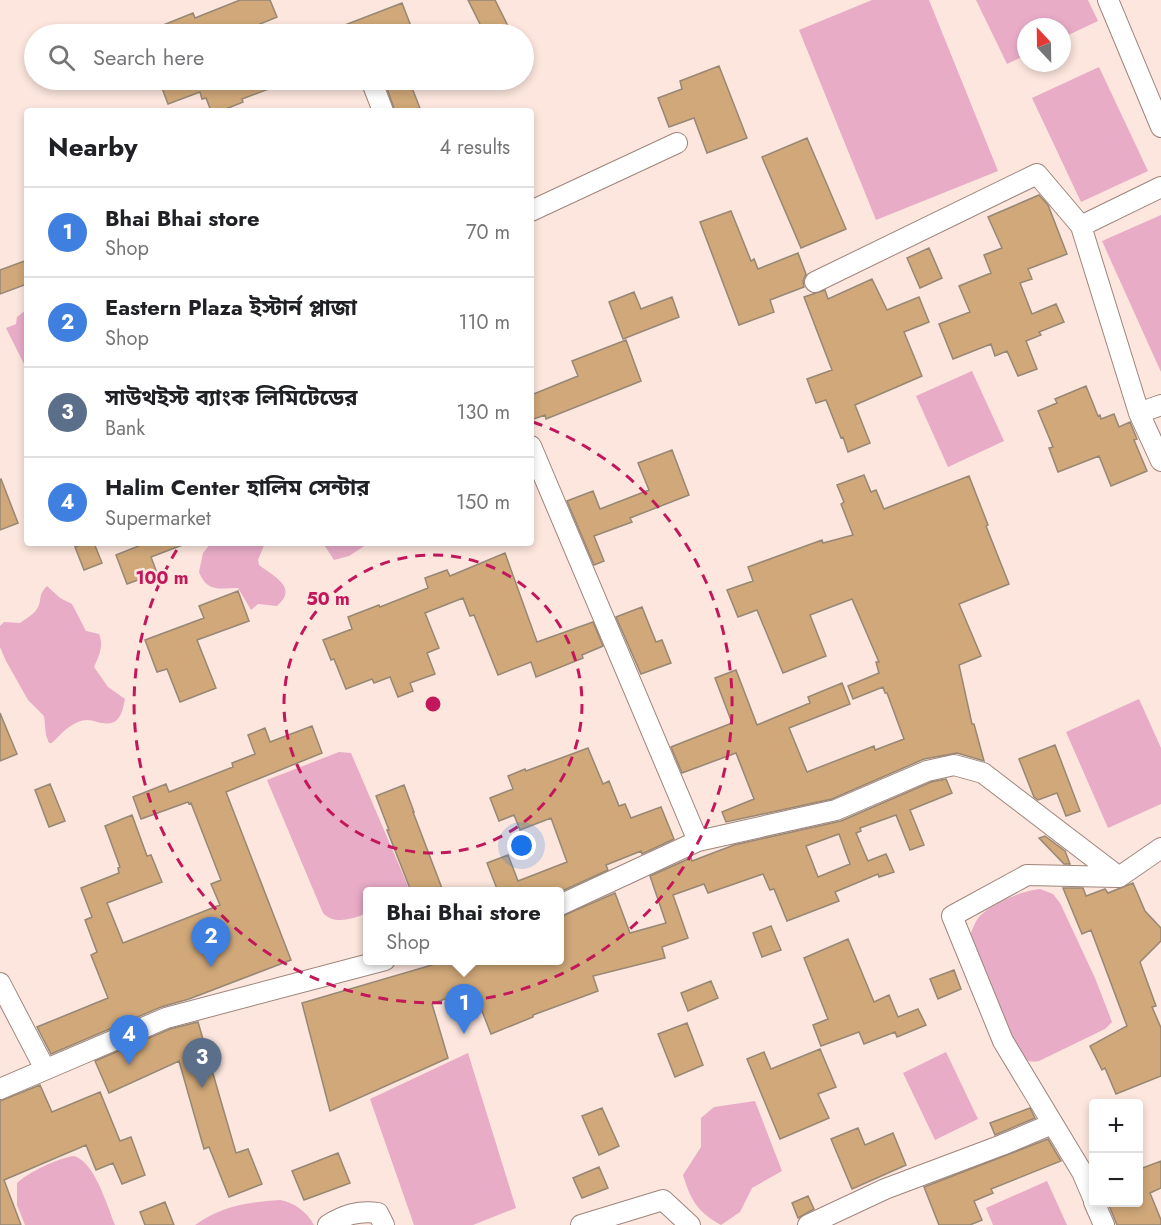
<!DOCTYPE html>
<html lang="en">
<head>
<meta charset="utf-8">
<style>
	:root { --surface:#fff; --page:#f2f2f2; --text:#202124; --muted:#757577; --line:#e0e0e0; --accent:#7c3aed }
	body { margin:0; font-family:Jost,"Noto Sans Bengali",sans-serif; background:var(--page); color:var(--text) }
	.controls { position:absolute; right:18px; bottom:18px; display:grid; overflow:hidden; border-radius:6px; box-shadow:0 3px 9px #0003 }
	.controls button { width:54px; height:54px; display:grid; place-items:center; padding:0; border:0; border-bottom:2px solid var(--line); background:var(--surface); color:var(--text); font:30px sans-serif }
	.compass { position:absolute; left:1017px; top:18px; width:54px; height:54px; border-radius:50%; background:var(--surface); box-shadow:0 3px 9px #0003; rotate:338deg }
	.you { position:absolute; left:522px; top:846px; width:21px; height:21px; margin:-15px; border:4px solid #fff; border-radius:50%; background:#1a73e8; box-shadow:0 0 0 9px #1a73e833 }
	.badge { display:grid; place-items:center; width:39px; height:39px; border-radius:50%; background:var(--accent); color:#fff; font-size:20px; font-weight:700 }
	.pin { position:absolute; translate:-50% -50px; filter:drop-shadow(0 2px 3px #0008) }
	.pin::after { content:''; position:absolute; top:32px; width:21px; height:18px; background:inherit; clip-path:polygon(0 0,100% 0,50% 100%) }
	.popup { position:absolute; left:363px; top:887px; width:201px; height:78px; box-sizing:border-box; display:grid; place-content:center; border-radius:6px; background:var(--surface); filter:drop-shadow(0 2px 4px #0005); font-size:20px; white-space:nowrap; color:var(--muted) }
	.popup b { font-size:22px; color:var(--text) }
	.popup::after { content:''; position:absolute; left:50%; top:100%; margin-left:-12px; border:12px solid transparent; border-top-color:var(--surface) }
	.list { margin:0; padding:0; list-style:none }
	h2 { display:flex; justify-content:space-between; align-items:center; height:78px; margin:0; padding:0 24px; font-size:26px }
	h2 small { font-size:20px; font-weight:400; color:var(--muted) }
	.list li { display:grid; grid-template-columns:39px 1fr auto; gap:18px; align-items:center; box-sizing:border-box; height:90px; padding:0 24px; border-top:2px solid var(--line) }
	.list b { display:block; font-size:22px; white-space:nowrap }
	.list p { margin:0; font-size:20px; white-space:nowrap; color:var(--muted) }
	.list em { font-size:20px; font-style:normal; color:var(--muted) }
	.icon { flex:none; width:33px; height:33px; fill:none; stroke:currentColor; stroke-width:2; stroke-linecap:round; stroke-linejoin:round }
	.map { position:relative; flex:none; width:1161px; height:1225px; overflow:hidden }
	.search { position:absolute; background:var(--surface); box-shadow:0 3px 9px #0003; left:24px; top:24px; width:510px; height:66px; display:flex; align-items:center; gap:15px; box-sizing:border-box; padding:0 21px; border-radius:33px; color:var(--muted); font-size:22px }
	.panel { position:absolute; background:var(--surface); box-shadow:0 3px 9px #0003; left:24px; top:108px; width:510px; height:438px; border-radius:6px }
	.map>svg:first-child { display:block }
	.water { fill:#e8acc7 }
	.building { fill:#d0a879; stroke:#978774; stroke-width:1.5; fill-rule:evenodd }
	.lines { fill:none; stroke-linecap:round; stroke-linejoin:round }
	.minor-casing { stroke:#9e857b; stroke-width:22 }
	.minor { stroke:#fff; stroke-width:20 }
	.ring { fill:none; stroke:#c2185b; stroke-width:3; stroke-dasharray:10 8 }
	.centre { fill:#c2185b; stroke:#fce6dd; stroke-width:3 }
	.ring-label { font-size:18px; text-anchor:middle; font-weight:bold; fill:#c2185b; stroke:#fce6dd; stroke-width:5; stroke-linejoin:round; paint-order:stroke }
</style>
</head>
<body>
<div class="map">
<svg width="1161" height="1225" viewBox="0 0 1161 1225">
	<rect width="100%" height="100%" fill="#fce6dd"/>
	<path class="water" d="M872,0H929L998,171L876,220L799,30Z
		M976,0H1088L1098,21L1062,38V27H1026V55L1007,64Z
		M1099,67L1148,171L1081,202L1032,98Z
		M1161,215V372L1102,241Z
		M27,309V370L6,328L16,324L17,317Z
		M972,371L1004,441L948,467L916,396Z
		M211,543H265L258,560L259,565C273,576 299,587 277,606L258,604L251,610L238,588C221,588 207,593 199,572L203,553Z
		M323,543H369L349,556L334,560Z
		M47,586L60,598L72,604L86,631L99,634C104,646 99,656 94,667L108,687L125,699C122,713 120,726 102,723C98,723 93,720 88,720C73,720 62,733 52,743H49L46,735L44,716L28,700L6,661L0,647V626L4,622L20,623C25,619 33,615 37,609C43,599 37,596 47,586Z
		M1139,699L1161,748V804L1108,828L1066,732Z
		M339,752L351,753L408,886L405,891L368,892V913C354,918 335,926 323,913L267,780Z
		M1040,889L1053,894L1060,903L1095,978L1112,1022L1105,1029L1039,1061C1034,1062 1029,1062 1025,1059C1010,1046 979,961 969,938C972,931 975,921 980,916C992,904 1023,890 1040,889Z
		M946,1052L978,1119L935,1140L903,1073Z
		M468,1053L516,1208L473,1225H414L370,1099Z
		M755,1101L782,1171L752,1188L740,1212L721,1225C697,1211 691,1201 683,1175L701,1147V1118L714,1107Z
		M74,1156C95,1162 107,1206 115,1225H25L17,1205V1183C29,1172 58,1158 74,1156Z
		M1047,1181L1067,1225H993L986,1208Z
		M280,1200C295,1203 306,1211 314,1225H195C221,1206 248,1202 280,1200Z"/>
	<path class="building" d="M240,0H270L277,17L248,29L250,34H141L193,13L195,18Z
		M468,0H495L512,34H485Z
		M402,3L414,34H324V33Z
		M719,66L747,138L707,153L694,118L669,127L658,98L682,89L680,81Z
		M159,80H290V81L242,99L243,102L221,111H211L206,98L202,99L200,92L168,104Z
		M384,80H409L421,111H395Z
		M807,138L846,229L801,248L762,157Z
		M1039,195L1048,205L1067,254L1028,269L1032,279L1020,283L1032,314L1056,304L1064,322L1039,332L1041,335L1026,341L1037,369L1018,376L1007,351L995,356L991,344L953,359L939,324L970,312L959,286L991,273L984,255L1002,248L988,217Z
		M731,211L751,261L754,259L758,269L798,253L806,274L803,281L804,287L770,300L774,312L739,325L700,222Z
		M929,248L942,278L920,288L907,258Z
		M27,260V284L0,294V270Z
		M872,279L887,310L919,297L929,322L904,332L922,376L855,405L870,443L848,452L843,437L841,438L826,400L816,403L807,379L832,370L804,297L825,290L828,299Z
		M634,292L641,309L672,297L679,317L623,339L609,302Z
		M626,340L641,381L546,419L545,415L531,420V395L578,376L572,361Z
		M1086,386L1098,416L1100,415L1101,419L1114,414L1119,427L1130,422L1137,439L1134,440L1147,471L1111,486L1099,456L1058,472L1049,448L1053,447L1038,411L1057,403L1055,399Z
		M672,450L689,495L630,518L632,522L594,536L604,561L594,565L567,501L593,491L600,509L649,490L638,463Z
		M864,475L871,492L876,490L884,509L969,476L988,525L986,526L1009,584L959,604L981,656L959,665L972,724H974L984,761L957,753L924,759L832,799L726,822L722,812L754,799L736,753L682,773L671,747L732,723L715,678L736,670L757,725L810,703L808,697L842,683L850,704L789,728L807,772L874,746L875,750L904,739L887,693H885L883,687L853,699L848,686L879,673L876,662H879L852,599L810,615L826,656L783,673L757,610L738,617L727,590L753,581L748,567L822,540L823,543L853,535L841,504L844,502L837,485Z
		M1,479L18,523L0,530V480Z
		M86,543H94L102,563L84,570L75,547Z
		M146,543L185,544L151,557L157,573L127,584L116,555Z
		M505,553L537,642L593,622L603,646L582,655L583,658L536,677L531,662L498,675L474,615L470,616L463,598L425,613L439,648L427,653L435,674L410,683L413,691L398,697L390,677L374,683L372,679L346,689L334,659L331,660L323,640L352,629L348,617L379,605L380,607L428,588L425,578L447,570L450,576Z
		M238,591L249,621L197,640L216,688L180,702L167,669L157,672L145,640L204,618L199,606Z
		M642,607L656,642L662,640L671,663L641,674L616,617Z
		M0,713L17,754L0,761Z
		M312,726L322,753L226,792L291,960L189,999L161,1007L51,1054L37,1027L108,998L91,955L97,952L85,920L92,917L81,888L119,873L118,868L120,867L105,826L132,815L147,856L151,855L162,882L107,903L123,943L220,905L211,884L221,880L191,803L189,804L188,802L141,819L133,797L166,784L169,792L233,767L232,763L255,754L248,735L265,728L270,742Z
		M1055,745L1080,811L1066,816L1057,793L1038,800L1034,797L1019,759Z
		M588,748L603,784L609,781L619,806L625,804L631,818L661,807L674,839L642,854L641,851L606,865L608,870L560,892L495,891L497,889L487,863L508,855L518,881L567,862L551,818L520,830L514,815L499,821L490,798L513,789L508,776L525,769L526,771Z
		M946,779L952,793L910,810L924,845L910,850L896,815L860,828L861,831L856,833L868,861L886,854L894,872L879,877L878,874L835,892L839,901L787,921L774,889L770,890L763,874L708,893L704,884L673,895L688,938L662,947L665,958L593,976L598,991L533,1015V1017L491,1034L473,988L432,1004L448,1058L330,1111L302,1003L432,965L430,960H560V917L615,893L630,933L666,923L650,876L686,860L691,858L692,861L734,845L841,821L931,782ZM839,834L850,864L818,877L806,846Z
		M50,784L65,821L49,827L35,790Z
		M404,785L414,812H413L443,891H411L387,830H389L376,796Z
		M1045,836L1065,851L1070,864H1064L1039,838Z
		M1133,883L1145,911L1161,928V941L1140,962L1156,1006L1152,1007L1161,1028V1076L1116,1094L1105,1068L1102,1070L1090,1046L1127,1026L1091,930L1082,934L1063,888H1083L1086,896L1105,889L1108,893Z
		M771,926L781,950L762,957L753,933Z
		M848,939L874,1002L889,995L898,1017L918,1009L926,1025L897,1037L895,1032L864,1044L859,1032L821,1046L813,1025L828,1019L804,958Z
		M954,970L961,989L938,999L930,979Z
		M711,981L718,998L688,1011L681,993Z
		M198,1022L236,1153L248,1149L262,1184L229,1197L209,1147L204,1149L179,1061L109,1093L95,1061L170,1029Z
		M687,1023L703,1065L675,1077L658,1034Z
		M820,1049L836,1087L818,1094L829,1118L780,1139L747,1059L764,1052L771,1069Z
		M40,1085L52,1112L100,1092L120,1141L131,1137L145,1175L122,1184L113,1163L96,1170L86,1145L4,1180L21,1225H0V1101Z
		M602,1108L619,1146L599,1155L582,1116Z
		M1030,1108L1035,1118L995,1135L990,1123Z
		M858,1128L865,1145L893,1133L906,1165L852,1189L831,1139Z
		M1048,1139L1061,1161L991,1189L993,1193L974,1201L982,1220L970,1225H939L924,1187Z
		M338,1153L350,1183L304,1200L292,1171Z
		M1161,1161V1188L1150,1193L1161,1220V1225H1117L1108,1203H1138V1166L1140,1169Z
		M599,1167L608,1188L582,1198L573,1178Z
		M808,1196L814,1209L798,1218L792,1203Z
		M165,1202L174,1225H145L140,1212Z"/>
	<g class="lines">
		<defs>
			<path id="minor" d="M1108,0L1161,127
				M371,80L383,111
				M531,211L677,143
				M1081,226L1161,187
				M815,282L1037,174L1081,226L1139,413
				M1161,405L1139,413L1161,461
				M531,446L698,841
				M560,905L698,841L836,810L927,771L954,765L983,773L1119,877
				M0,983L45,1069
				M0,1089L166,1018L385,960
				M1094,1200L1082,1172L1003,1041L952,916L1027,875L1119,877L1161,848
				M1094,1202L1104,1225
				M328,1225C344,1215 359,1210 378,1213L384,1225
				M581,1225L663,1200L690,1225
				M808,1225L885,1189L1002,1145L1052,1124"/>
		</defs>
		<use href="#minor" class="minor-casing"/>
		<use href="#minor" class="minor"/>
	</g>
	<g class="ring">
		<circle cx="433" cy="704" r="149"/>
		<path d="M533 422A299 299 0 1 1 181 543"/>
	</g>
	<circle cx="433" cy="704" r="9" class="centre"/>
	<g class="ring-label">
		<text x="162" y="584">100 m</text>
		<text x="328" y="605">50 m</text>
	</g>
</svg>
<div class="controls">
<button>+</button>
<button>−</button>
</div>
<svg class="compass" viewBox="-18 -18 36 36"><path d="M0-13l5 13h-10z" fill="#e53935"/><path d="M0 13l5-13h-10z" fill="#757577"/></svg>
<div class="you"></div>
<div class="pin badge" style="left:464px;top:1034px;background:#3f7fe0">1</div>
<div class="popup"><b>Bhai Bhai store</b>Shop</div>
<div class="pin badge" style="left:211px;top:967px;background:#3f7fe0">2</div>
<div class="pin badge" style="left:202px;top:1088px;background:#5c6f8a">3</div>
<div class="pin badge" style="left:129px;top:1065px;background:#3f7fe0">4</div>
<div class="search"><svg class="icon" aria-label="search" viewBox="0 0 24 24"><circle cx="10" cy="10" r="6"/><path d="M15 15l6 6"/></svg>Search here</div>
<section class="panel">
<h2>Nearby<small>4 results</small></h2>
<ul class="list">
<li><span class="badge" style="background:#3f7fe0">1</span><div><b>Bhai Bhai store</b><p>Shop</p></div><em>70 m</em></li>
<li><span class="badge" style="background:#3f7fe0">2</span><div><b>Eastern Plaza ইস্টার্ন প্লাজা</b><p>Shop</p></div><em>110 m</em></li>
<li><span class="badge" style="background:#5c6f8a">3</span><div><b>সাউথইস্ট ব্যাংক লিমিটেডের</b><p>Bank</p></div><em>130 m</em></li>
<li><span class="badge" style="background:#3f7fe0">4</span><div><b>Halim Center হালিম সেন্টার</b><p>Supermarket</p></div><em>150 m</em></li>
</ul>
</section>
</div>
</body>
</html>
